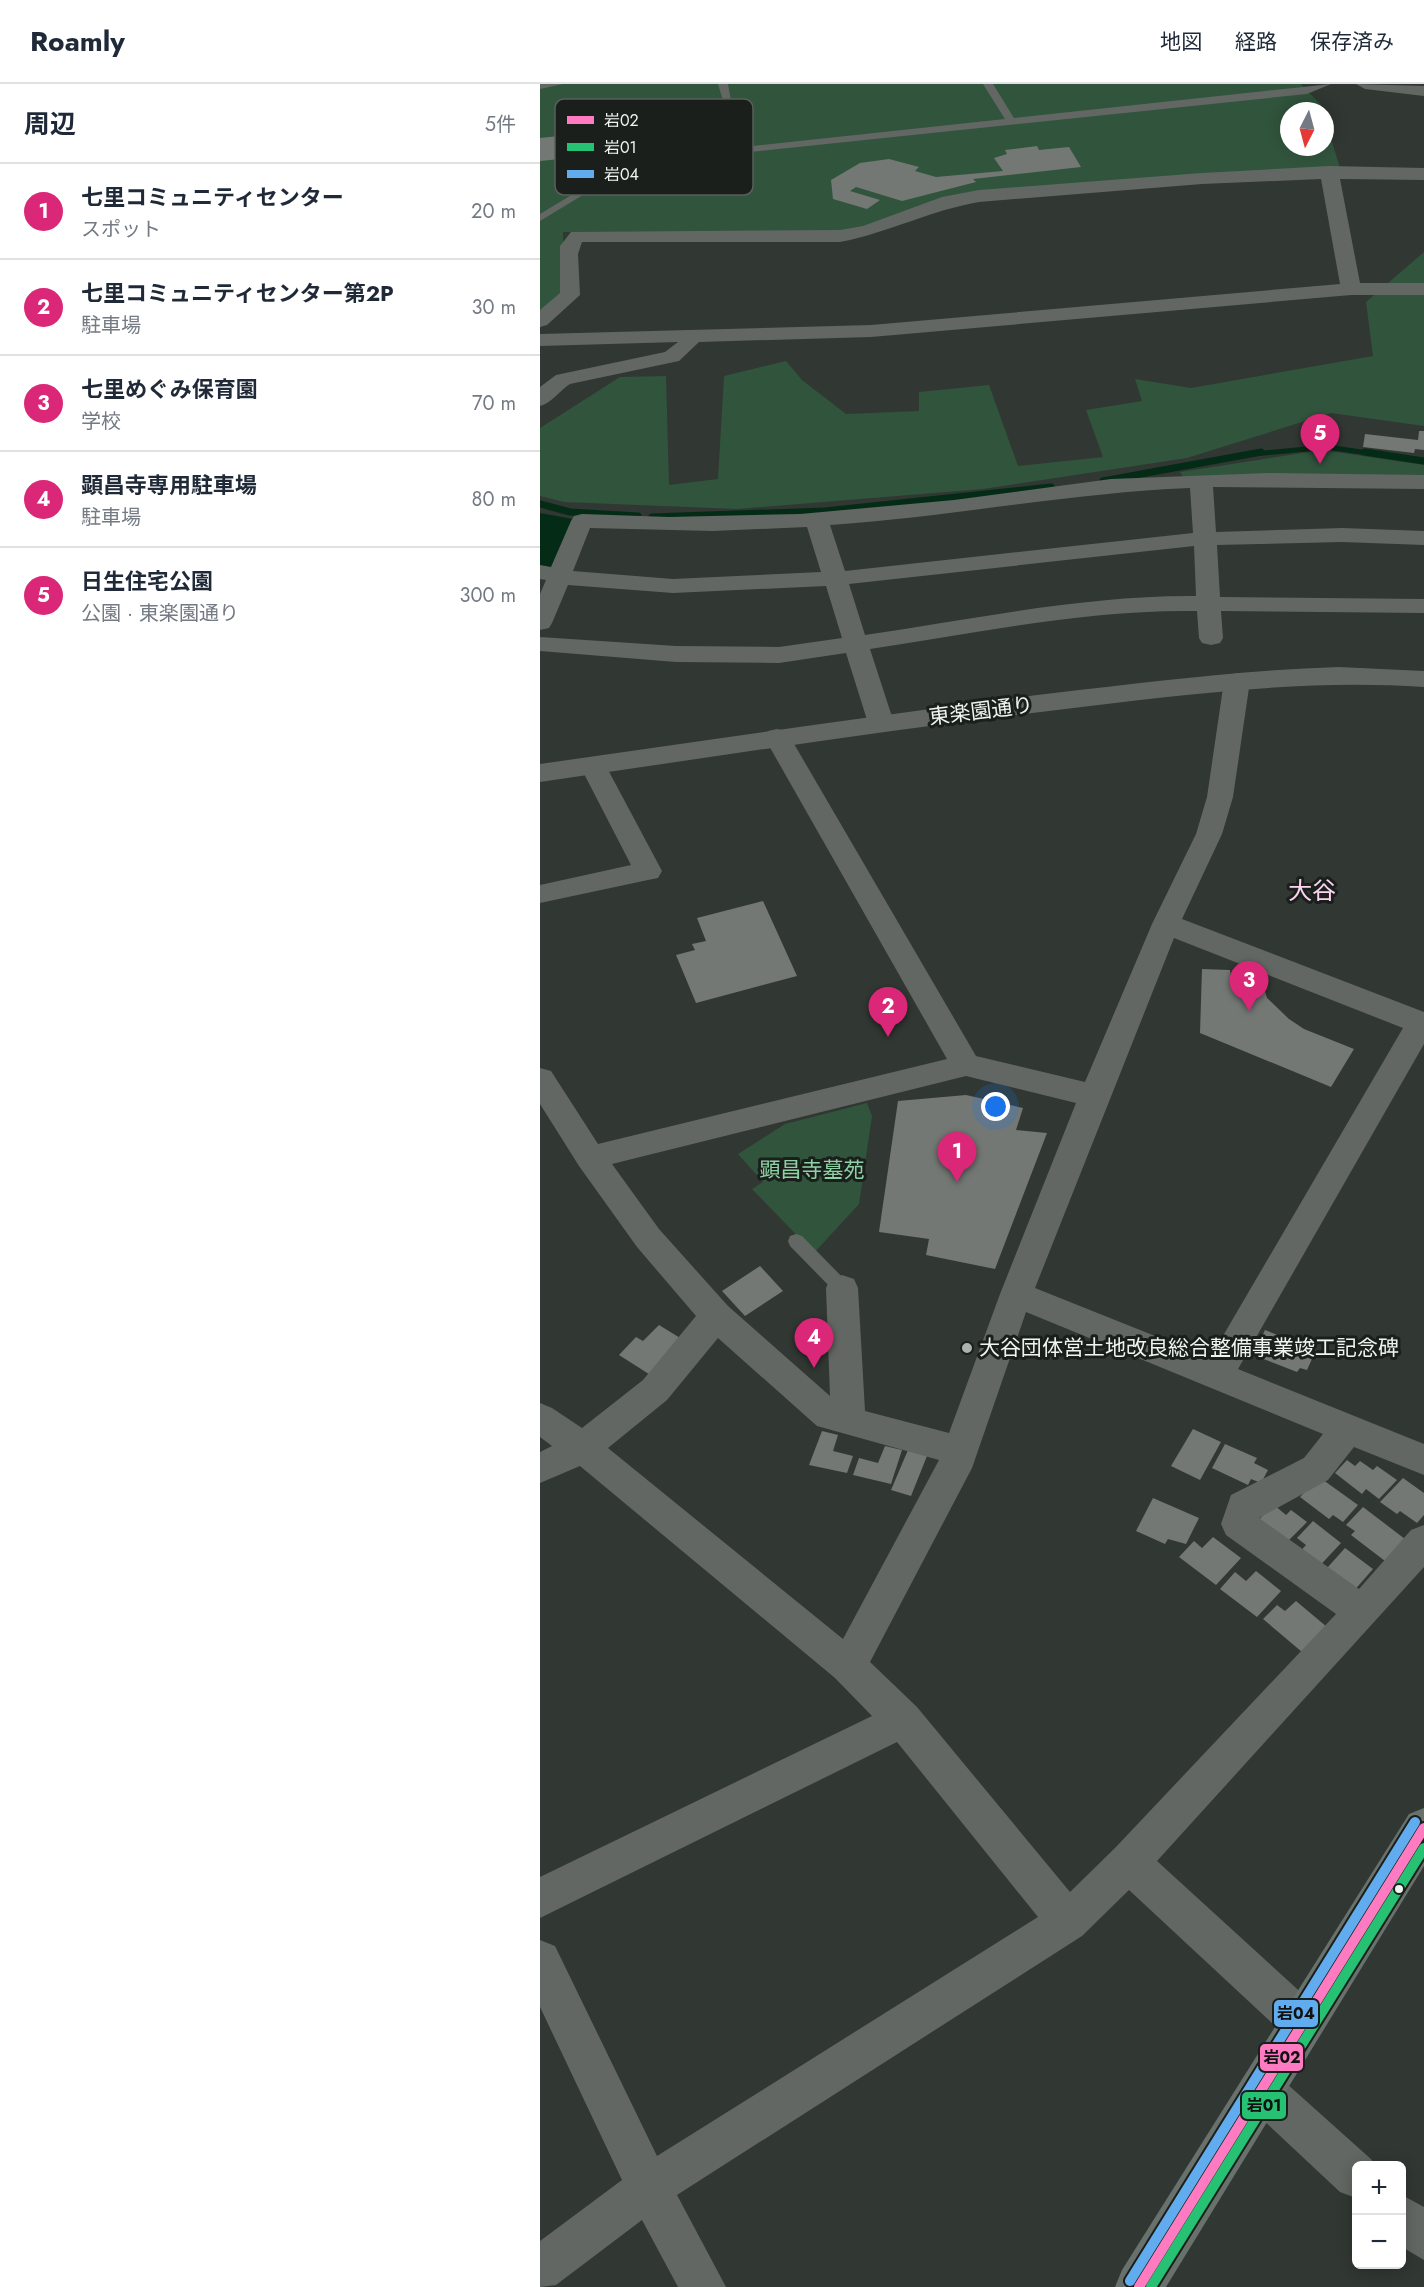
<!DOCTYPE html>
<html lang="ja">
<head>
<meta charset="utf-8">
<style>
	:root { --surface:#fff; --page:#f6f6f7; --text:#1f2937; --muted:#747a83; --line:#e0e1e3; --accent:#db2777 }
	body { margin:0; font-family:Jost,"Noto Sans JP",sans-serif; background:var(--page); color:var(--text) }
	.controls { position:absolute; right:18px; bottom:18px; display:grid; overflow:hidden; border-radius:9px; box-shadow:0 3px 15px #0003 }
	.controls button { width:54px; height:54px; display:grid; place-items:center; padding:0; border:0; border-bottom:2px solid var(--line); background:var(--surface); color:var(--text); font:30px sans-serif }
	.compass { position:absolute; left:740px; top:18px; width:54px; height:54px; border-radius:50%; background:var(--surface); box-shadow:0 3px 15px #0003; rotate:186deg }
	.you { position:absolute; left:456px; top:1023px; width:21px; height:21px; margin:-15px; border:4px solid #fff; border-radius:50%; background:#1a73e8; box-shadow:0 0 0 9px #1a73e833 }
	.badge { display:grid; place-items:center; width:39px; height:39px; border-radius:50%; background:var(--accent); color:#fff; font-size:20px; font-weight:700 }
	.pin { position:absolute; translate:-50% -50px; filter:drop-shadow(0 2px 3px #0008) }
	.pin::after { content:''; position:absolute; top:32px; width:21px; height:18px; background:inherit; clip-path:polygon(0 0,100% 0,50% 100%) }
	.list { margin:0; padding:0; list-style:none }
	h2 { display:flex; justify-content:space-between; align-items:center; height:78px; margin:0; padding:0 24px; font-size:26px }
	h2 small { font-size:20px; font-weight:400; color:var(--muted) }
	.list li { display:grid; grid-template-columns:39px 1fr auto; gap:18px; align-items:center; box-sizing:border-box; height:96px; padding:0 24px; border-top:2px solid var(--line) }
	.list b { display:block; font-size:22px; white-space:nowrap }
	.list p { margin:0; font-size:20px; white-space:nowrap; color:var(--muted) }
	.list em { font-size:20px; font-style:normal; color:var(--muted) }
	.map { position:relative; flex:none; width:884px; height:2203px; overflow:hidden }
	header { display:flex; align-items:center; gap:36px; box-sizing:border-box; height:84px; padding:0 30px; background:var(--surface); border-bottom:2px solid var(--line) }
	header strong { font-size:28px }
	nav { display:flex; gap:33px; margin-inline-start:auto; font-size:21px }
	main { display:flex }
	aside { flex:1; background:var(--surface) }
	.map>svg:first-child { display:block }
	.green { fill:#31543d }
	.water { fill:#042b16 }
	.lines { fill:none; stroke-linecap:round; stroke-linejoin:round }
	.stream-far1 { stroke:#042b16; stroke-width:5 }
	.stream { stroke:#042b16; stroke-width:7 }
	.building { fill:#747875 }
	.service { fill:#626763; fill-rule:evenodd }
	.minor { fill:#626763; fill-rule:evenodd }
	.tertiary { fill:#626763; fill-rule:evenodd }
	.primary { fill:#68716b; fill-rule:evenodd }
	.bus-1-casing { stroke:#1a1f1c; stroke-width:14 }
	.bus-2-casing { stroke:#1a1f1c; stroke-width:14 }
	.bus-3-casing { stroke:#1a1f1c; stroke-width:14 }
	.bus-1 { stroke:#fe7ac1; stroke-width:10 }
	.bus-2 { stroke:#26c172; stroke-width:10 }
	.bus-3 { stroke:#60acee; stroke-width:10 }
	.poi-dot { fill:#acb2ae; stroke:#1a1f1c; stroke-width:2 }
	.bus-dot { fill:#eef4f0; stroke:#1a1f1c; stroke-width:2 }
	.labels { text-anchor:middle; stroke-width:6; stroke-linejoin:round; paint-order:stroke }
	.street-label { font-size:21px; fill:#eef4f0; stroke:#1a1f1c }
	.park-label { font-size:21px; fill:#8ed1a5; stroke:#1a1f1c }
	.poi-label { font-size:21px; fill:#eef4f0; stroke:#1a1f1c; text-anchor:start }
	.quarter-label { font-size:24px; fill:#fdd4f2; stroke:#1a1f1c }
	.key { fill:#1a1f1c; stroke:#5a5f5c; stroke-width:1.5 }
	.key-label { font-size:16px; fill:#eef4f0 }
	.line-badge { stroke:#1a1f1c; stroke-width:2 }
	.pale-badge-label { font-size:16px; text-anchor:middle; font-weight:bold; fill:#111 }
</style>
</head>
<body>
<header>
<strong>Roamly</strong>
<nav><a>地図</a><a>経路</a><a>保存済み</a></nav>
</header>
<main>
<aside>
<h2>周辺<small>5件</small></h2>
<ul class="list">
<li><span class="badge">1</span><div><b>七里コミュニティセンター</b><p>スポット</p></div><em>20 m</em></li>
<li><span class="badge">2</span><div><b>七里コミュニティセンター第2P</b><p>駐車場</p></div><em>30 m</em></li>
<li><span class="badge">3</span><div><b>七里めぐみ保育園</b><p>学校</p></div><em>70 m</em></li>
<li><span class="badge">4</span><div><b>顕昌寺専用駐車場</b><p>駐車場</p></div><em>80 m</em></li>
<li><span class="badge">5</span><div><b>日生住宅公園</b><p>公園 · 東楽園通り</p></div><em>300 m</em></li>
</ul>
</aside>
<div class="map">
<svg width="884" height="2203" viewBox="0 0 884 2203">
	<rect width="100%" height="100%" fill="#313733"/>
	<path class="green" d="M0,0H761L781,21L783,27H749V63H785V35L800,84L430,109L309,147L260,151L23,148V207L0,229Z
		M884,168V342L791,329L647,374L443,405L197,425L24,418L0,412V344L80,293L126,292L129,401L178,395L184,292L246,277L262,296L306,330L379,327V308L449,301L478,382L563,373L546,326L602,317L595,295L651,304L833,272L826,218Z
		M782,366L884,381V396L644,394L640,388Z
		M327,1019L332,1032L319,1120L274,1169L212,1105L223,1098L198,1070L245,1040Z"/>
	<path class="water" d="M0,429L33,435L14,482L6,485L0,483Z"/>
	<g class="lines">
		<path class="stream-far1" d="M713,370L787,363L835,370"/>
		<path class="stream" d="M825,368L884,377
			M563,397L721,368
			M0,420L30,428L98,432
			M112,433L285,427L511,403"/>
	</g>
	<path class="building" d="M152,38L160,61L0,77V54Z
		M497,62L499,66L529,63L541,83L433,95L436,98L362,117L316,103L310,107L340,116L327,125L293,115L291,96L320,79L349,75L379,83L375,87L396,93L463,87L454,74L467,70L465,66Z
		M879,347H884V366L875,365L874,369L823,363L825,350L878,356Z
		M223,817L257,892L156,919L136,871L155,866L152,860L166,857L157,834Z
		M662,885L690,886L691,894L711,893L712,897H722L727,914L749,935L764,945L814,965L791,1003L660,949Z
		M426,1011L483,1024L476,1046L507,1049L455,1185L386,1171L389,1155L339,1148L358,1017Z
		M220,1182L243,1207L205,1232L182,1207Z
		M119,1241L145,1257L112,1292L79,1271L96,1253L103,1257Z
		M725,1246L776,1266L767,1286L760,1284L757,1288L713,1271Z
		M653,1345L681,1358L660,1396L631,1382Z
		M282,1347L298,1351L293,1367L313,1372L307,1389L269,1381Z
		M685,1360L717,1374L714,1379L728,1386L721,1399L711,1395L708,1401L672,1384Z
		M345,1362L362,1366L351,1400L313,1391L319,1374L338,1379Z
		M368,1366L387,1372L371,1412L351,1406Z
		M807,1376L815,1382L820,1377L833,1386L837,1382L857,1396L839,1415L826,1405L822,1410L795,1389Z
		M779,1393L818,1421L803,1438L793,1431L789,1435L760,1413Z
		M863,1394L884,1409V1431L877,1439L860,1427L857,1430L840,1418Z
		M613,1414L659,1434L646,1460L628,1455L625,1460L596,1447Z
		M734,1421L746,1431L751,1426L767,1438L740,1465L715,1439Z
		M823,1423L865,1455L845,1477L811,1451L815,1447L806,1441Z
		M773,1437L801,1459L773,1489L754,1474L766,1461L757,1454Z
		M673,1453L701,1474L676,1501L639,1473L654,1457L662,1464Z
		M805,1464L833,1485L812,1509L779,1493Z
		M716,1487L741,1507L717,1533L680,1505L695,1488L706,1497Z
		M756,1517L787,1543L762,1568L723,1535L737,1521L745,1527Z"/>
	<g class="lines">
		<path class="service" d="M0,0H23L0,5Z
			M178,0H188L192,22L184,20Z
			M443,0H453L474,34L791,0L767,10L94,80L0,137V130L91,75L465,35Z
			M256,1150L262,1152L308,1199L311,1204L308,1209H296L250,1162L248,1157L250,1152Z"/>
		<path class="minor" d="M789,82L884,84V96L800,95L820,199H884V211H811L331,253L159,258L139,277L30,300C19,307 12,319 0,322V303L16,291L125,268L138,258L0,262V250L331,241L800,200L781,95L662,100L439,118C391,126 348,149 300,158H42L38,170L40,211L7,241L0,243V226L20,209V162L31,148L300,146L323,142L402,113L439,106L662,89Z
			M728,389L884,391V405L673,403L676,448L802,444L884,447V461L802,458L677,461L680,513L884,515V529L681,527L683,554L680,559L671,561L662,559L659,554L657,527C548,525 438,549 330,565L354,639L350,645L341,647L332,645L328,639L306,569L239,579L136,578L0,567V553L136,562L239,563L302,554L286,502L133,509L28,501L12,539L9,544L0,546V510L6,496L0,495V481L11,483L31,437L34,432L42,430L129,433L260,430L414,416L571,395ZM650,404L653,449L305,487L290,441C410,433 529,409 650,404ZM267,443L281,488L133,495L33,487L50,444L173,447ZM654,462L656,512C546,511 434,535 325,551L309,500Z
			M697,589L706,592L710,597L693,713L682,750L642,835L884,928V960L698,1285L884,1360V1391L814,1363L788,1396L719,1434L819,1505L871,1446L884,1441V1483L617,1777L778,1924L784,1939L778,1954L763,1960L748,1954L589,1806L542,1852L137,2111L186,2203H138L102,2136L16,2201L0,2203V2157L82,2096L0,1923V1856L15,1862L117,2072L498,1833L357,1658L0,1834V1793L332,1632L295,1594L40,1382L0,1399V1368L12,1362L0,1353V1319L12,1324L42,1344L103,1296L156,1232L97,1163L39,1082L0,1020V984L11,987L58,1060L407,975L224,653L228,647L237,645L246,647L250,653L436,972L545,998L612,840L656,750L667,713L684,597L688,592ZM634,854L863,944L670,1274L495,1204ZM426,992L536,1019L460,1210L409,1349L325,1327L318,1204L314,1195L302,1191L290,1195L286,1204L290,1312L188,1222L119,1145L72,1080ZM486,1228L783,1350L764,1374L691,1411L681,1440L686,1451L796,1530L575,1764L530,1808L377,1623L330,1578L432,1384ZM178,1254L277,1342L399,1376L303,1555L68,1364L127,1316Z
			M53,674L62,676L66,682L122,787L118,794L108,796L0,819V801L91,781L40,682L44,676Z
			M721,1983L736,1990L832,2076L834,2082H816V2114L800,2108L706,2020L699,2005L706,1990Z
			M862,2111L884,2123V2176L862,2163Z"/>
		<path class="tertiary" d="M816,0L884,2V12L825,5Z
			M799,583L884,587V603C761,595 640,611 517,626C345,646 172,673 0,698V680C171,656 342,630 514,609C609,598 703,586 799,583Z"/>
		<path class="primary" d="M884,1724V1782L626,2203H575L582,2186L869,1730Z"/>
		<defs>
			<path id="bus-1" d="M599,2203L884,1744"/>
			<path id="bus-2" d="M611,2203L884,1764"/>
			<path id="bus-3" d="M590,2197L875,1738"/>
		</defs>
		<use href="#bus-1" class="bus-1-casing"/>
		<use href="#bus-2" class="bus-2-casing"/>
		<use href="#bus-3" class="bus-3-casing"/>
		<use href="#bus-1" class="bus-1"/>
		<use href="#bus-2" class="bus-2"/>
		<use href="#bus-3" class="bus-3"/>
	</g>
	<circle class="poi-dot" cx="427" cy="1264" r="6"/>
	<circle class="bus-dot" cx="859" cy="1805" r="5"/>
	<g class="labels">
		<g class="street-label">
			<text transform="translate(441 627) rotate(-7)" y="7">東楽園通り</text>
		</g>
		<g class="park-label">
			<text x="272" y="1093">顕昌寺墓苑</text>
		</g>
		<g class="poi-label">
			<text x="439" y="1271">大谷団体営土地改良総合整備事業竣工記念碑</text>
		</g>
		<g class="quarter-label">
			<text x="772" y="815">大谷</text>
		</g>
	</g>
	<rect x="15" y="15" width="198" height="96" rx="9" class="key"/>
	<rect x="27" y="32" width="27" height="8" fill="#fe7ac1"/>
	<rect x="27" y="59" width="27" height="8" fill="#26c172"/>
	<rect x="27" y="86" width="27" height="8" fill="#60acee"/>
	<g class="key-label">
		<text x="64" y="42">岩02</text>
		<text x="64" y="69">岩01</text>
		<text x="64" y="96">岩04</text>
	</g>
	<g class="line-badge">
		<rect x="733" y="1915" width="46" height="29" rx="6" fill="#60acee"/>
		<rect x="719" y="1959" width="45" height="29" rx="6" fill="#fe7ac1"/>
		<rect x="701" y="2007" width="46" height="29" rx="6" fill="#26c172"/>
	</g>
	<g class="pale-badge-label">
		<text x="756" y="1935">岩04</text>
		<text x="742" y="1979">岩02</text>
		<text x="724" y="2027">岩01</text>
	</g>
</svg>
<div class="controls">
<button>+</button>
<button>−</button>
</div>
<svg class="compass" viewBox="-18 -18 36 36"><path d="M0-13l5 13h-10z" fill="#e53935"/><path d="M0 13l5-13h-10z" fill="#747a83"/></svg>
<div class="you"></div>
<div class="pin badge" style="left:417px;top:1098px">1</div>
<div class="pin badge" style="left:348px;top:953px">2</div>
<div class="pin badge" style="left:709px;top:927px">3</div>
<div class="pin badge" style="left:274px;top:1284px">4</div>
<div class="pin badge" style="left:780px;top:380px">5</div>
</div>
</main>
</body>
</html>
